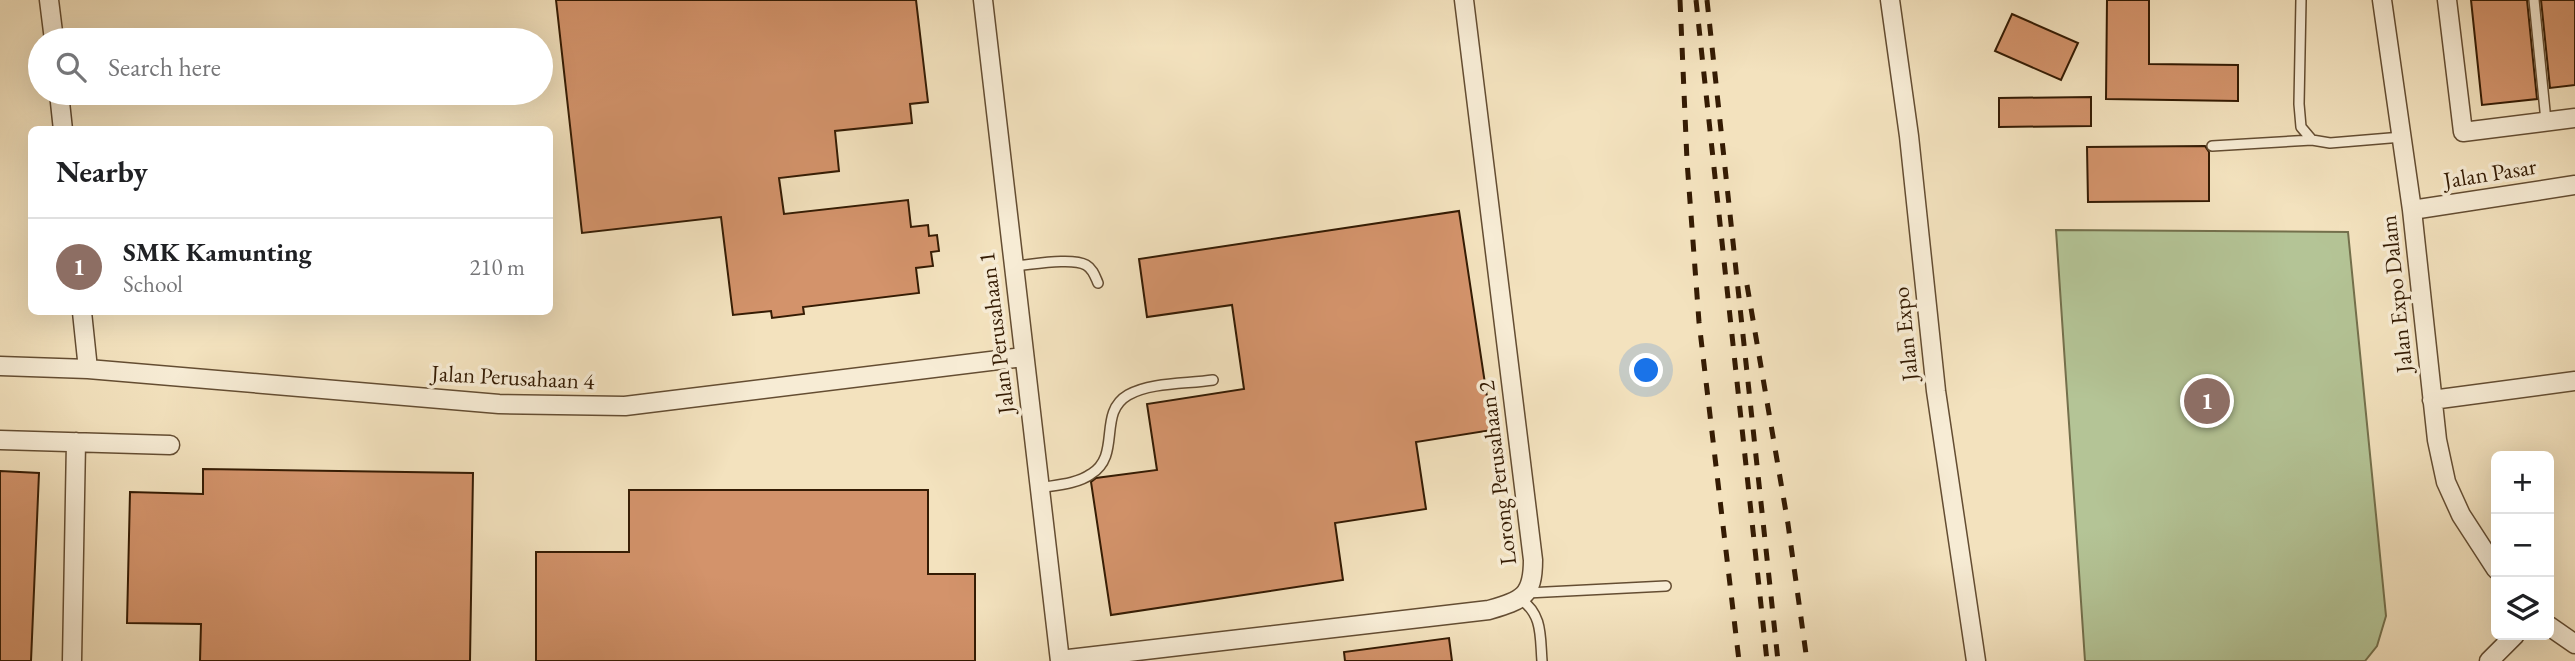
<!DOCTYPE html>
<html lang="en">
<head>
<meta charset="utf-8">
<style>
	:root { --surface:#fff; --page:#f6f6f6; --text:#202124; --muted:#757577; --line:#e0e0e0; --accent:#b45309 }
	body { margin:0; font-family:"EB Garamond",serif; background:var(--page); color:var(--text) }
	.controls { position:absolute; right:21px; bottom:21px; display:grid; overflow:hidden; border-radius:10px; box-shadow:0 7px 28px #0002 }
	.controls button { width:63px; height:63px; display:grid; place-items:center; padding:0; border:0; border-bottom:2px solid var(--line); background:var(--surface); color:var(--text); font:35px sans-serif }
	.you { position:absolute; left:1647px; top:371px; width:24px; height:24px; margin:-18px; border:5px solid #fff; border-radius:50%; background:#1a73e8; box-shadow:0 0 0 10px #1a73e833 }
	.badge { display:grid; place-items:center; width:46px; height:46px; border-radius:50%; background:var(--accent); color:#fff; font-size:23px; font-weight:700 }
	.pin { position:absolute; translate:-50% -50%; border:4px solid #fff; box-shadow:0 2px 7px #0006 }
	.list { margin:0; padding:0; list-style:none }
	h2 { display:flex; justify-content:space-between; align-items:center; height:91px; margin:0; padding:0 28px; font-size:30px }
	h2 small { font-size:23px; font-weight:400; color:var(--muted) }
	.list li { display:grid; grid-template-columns:46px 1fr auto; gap:21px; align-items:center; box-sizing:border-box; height:98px; padding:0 28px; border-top:2px solid var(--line) }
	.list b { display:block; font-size:26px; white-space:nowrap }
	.list p { margin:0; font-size:23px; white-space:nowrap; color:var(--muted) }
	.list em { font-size:23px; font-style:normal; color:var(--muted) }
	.icon { flex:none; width:38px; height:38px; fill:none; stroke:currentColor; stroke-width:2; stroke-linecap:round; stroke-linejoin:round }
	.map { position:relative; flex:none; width:2575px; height:661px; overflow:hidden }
	.search { position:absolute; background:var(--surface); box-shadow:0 7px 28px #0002; left:28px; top:28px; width:525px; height:77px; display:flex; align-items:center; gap:18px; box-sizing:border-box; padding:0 24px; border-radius:38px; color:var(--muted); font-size:26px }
	.panel { position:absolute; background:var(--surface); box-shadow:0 7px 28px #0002; left:28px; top:126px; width:525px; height:189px; border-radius:10px }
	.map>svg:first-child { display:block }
	.green { fill:#b4c496; stroke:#74704c; stroke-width:2 }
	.building { fill:#d3936b; stroke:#341b03; stroke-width:2 }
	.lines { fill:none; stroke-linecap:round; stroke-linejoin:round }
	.lane-casing { stroke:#644d32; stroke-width:12 }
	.street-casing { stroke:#644d32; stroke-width:21 }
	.lane { stroke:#f7ecd5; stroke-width:9 }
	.street { stroke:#f7ecd5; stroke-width:18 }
	.rail { stroke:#341b03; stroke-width:5; stroke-dasharray:12 12; stroke-linecap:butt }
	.labels { text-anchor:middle; stroke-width:7; stroke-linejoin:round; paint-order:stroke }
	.street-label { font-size:23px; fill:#341b03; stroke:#f7ecd5 }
</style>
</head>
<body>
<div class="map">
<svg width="2575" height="661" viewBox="0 0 2575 661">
	<rect width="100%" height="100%" fill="#f3e2be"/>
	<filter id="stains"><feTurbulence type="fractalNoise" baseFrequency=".00286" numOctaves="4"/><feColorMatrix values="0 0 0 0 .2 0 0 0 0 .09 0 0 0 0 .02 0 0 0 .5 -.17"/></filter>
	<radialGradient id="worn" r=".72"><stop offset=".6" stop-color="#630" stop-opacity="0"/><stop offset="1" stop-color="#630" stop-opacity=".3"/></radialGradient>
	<path class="green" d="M2056,230L2348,232L2386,616L2377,646L2365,661H2085Z"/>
	<path class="building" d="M556,0H916L928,102L910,104L912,123L835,131L839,171L779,178L784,214L908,200L911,227L928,225L929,236L937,235L939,251L931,252L933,266L916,268L919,293L803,307L804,314L772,318L771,311L733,315L721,217L582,233Z
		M2107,0H2149V64L2238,65V101L2106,99Z
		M2471,0H2527L2537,99L2482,105Z
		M2541,0H2575V85L2550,88Z
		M2012,14L2078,43L2061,80L1995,51Z
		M2091,97V126L1999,127V98Z
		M2205,146L2209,152V201L2088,202L2087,147Z
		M1459,211L1492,430L1416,442L1426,509L1335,523L1343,580L1111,615L1091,482L1096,478L1157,470L1147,404L1244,389L1232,305L1147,317L1139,259Z
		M203,469L473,473L470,661H200L201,624L127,623L130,492L203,494Z
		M0,471L39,473L31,661H0Z
		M629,490H928V574H975V661H536V552H629Z
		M1449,638L1452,661H1345L1344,652Z"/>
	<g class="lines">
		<defs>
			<path id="lane" d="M2301,0L2299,104L2301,127L2312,140L2330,143L2402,137
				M2534,0L2546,121
				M2212,146L2312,140
				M1013,266C1030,265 1072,257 1086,265C1093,269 1095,276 1098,283
				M1039,488C1056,485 1077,484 1091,474C1122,455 1097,413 1128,395C1151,382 1187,384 1213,380
				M1527,593L1666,586
				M1520,599C1543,614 1540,637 1542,661"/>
			<path id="street" d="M49,0L54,40
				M983,0L1060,661
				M1890,0L1909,136L1936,391L1976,661
				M2382,0L2412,210L2437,440L2446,482L2461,515L2496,569
				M2447,0L2463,132L2575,118
				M59,93L63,130
				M2412,210L2575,185
				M82,312L88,369
				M0,366L88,369L499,404L625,406L1023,357
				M2432,400L2575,381
				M0,440L170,445
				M2549,626L2575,644
				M1060,660L1489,610C1522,600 1533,597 1533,560L1464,0
				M72,661L76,442
				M2489,661L2515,635"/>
		</defs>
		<use href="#lane" class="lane-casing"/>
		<use href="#street" class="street-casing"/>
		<use href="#lane" class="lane"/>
		<use href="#street" class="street"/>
		<path class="rail" d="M1680,0L1687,161L1699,322L1739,661
			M1696,0L1767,661
			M1707,0L1778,661
			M1747,285L1788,524L1807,661"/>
	</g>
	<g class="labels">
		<g class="street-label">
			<text transform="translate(2490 173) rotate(-9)" y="8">Jalan Pasar</text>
			<text transform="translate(2396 294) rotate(-96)" y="8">Jalan Expo Dalam</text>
			<text transform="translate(996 333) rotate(-97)" y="8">Jalan Perusahaan 1</text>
			<text transform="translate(1905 334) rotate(-96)" y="8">Jalan Expo</text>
			<text transform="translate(513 377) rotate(3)" y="8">Jalan Perusahaan 4</text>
			<text transform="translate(1497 473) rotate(-97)" y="8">Lorong Perusahaan 2</text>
		</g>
	</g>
	<rect width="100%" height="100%" filter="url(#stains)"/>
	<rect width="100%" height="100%" fill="url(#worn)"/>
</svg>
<div class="controls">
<button>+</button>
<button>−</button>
<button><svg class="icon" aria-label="layers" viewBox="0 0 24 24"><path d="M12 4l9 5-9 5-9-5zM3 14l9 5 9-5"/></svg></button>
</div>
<div class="you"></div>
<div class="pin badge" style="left:2207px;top:401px;background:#8d6e63">1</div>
<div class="search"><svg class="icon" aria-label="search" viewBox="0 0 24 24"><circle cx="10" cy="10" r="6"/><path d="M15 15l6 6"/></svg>Search here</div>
<section class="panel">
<h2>Nearby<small></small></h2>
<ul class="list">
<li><span class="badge" style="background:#8d6e63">1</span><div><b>SMK Kamunting</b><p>School</p></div><em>210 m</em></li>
</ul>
</section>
</div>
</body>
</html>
